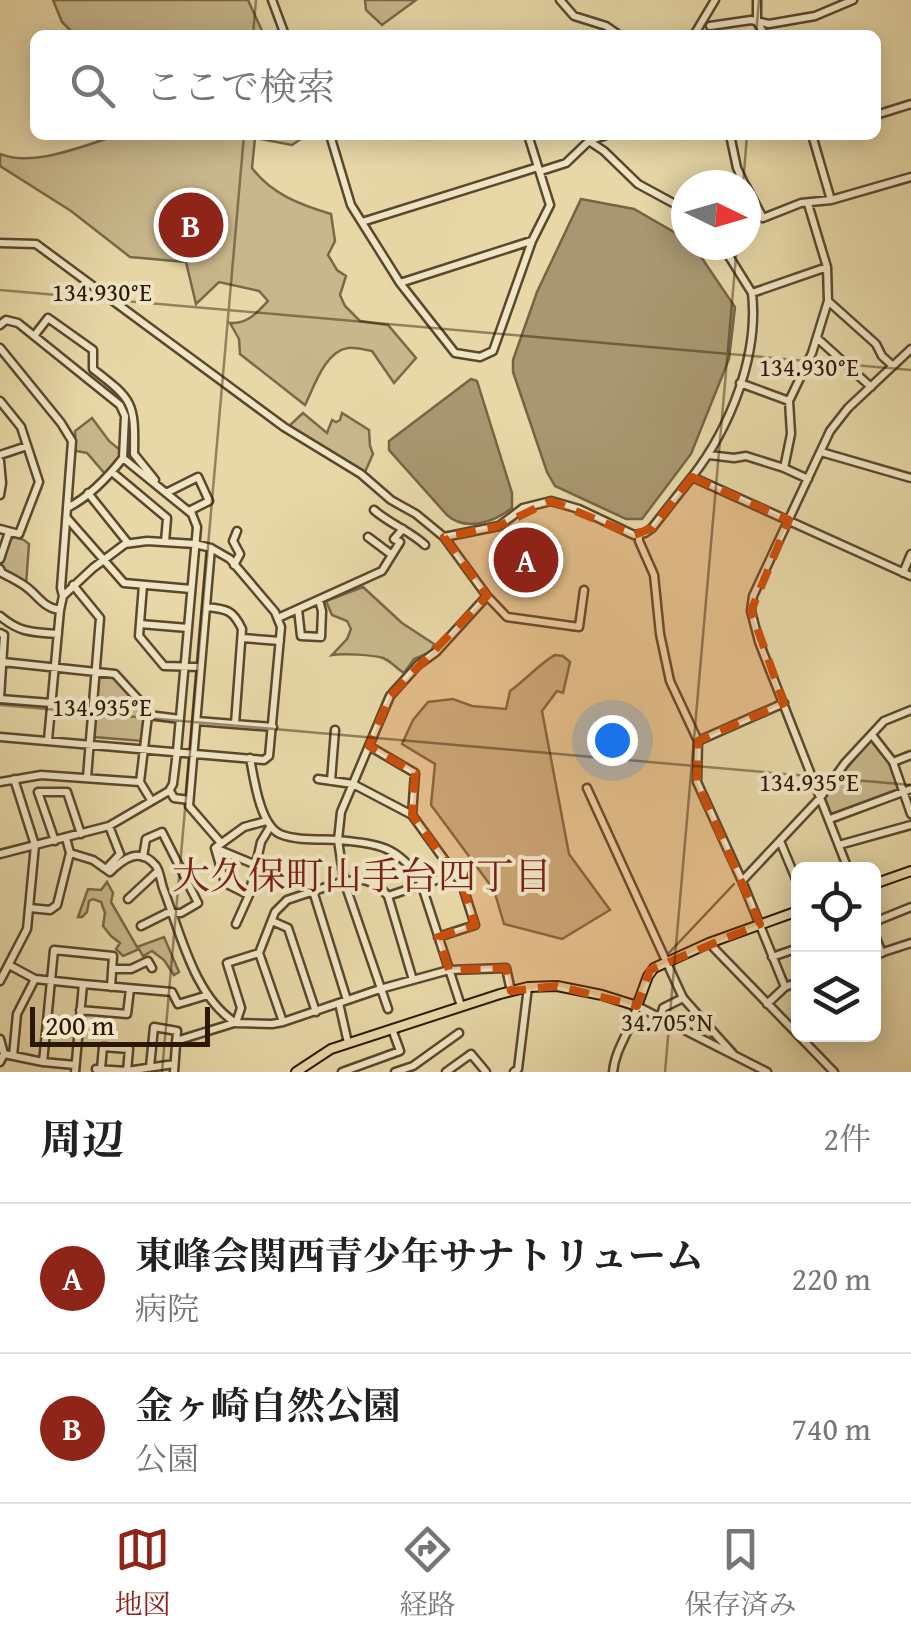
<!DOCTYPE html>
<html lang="ja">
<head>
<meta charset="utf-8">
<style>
	:root { --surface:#fff; --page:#f2f2f2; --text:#222; --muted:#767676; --line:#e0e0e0; --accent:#8f2418 }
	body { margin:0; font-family:"Gentium Book Plus","Noto Serif JP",serif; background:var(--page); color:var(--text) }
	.controls { position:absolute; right:30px; bottom:30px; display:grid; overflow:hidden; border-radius:15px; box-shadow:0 5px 25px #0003 }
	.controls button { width:90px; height:90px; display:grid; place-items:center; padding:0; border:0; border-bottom:2px solid var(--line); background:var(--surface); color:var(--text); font:50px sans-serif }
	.compass { position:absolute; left:671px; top:170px; width:90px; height:90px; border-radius:50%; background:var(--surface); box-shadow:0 5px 25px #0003; rotate:95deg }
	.scale { position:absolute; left:30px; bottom:25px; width:180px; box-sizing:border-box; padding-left:10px; border:5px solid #2b1803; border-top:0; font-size:28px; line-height:35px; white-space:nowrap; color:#2b1803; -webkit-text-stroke:8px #f0e6c6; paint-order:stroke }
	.you { position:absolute; left:612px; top:740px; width:35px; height:35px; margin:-25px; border:8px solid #fff; border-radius:50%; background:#1a73e8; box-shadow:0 0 0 15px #1a73e833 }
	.badge { display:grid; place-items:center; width:65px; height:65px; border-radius:50%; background:var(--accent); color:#fff; font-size:32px; font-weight:700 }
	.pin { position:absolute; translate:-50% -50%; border:5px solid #fff; box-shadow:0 2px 10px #0006 }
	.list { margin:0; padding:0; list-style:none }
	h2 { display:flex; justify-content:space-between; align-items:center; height:130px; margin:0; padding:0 40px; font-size:42px }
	h2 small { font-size:32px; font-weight:400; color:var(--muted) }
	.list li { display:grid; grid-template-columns:65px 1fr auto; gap:30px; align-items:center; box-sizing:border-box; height:150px; padding:0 40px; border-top:2px solid var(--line) }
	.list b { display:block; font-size:38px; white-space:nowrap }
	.list p { margin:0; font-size:32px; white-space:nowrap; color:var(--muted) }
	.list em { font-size:32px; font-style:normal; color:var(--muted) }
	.icon { flex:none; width:55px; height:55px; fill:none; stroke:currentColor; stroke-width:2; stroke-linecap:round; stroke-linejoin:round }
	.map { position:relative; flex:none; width:911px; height:1072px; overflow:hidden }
	.search { position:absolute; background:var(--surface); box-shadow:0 5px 25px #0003; left:30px; right:30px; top:30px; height:110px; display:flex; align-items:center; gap:25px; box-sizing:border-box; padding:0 35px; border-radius:15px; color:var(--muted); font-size:38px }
	.sheet { height:430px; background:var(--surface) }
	nav { display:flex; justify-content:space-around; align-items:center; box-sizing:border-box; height:140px; border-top:2px solid var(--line); background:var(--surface); font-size:28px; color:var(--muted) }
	nav a { display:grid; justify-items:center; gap:5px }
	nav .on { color:var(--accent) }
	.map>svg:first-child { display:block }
	.green { fill:#c8b78c; stroke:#7a6848; stroke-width:2.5 }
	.water { fill:#a89770; stroke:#766444; stroke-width:2.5 }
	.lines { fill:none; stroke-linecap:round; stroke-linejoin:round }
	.stream { stroke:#766444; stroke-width:2.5 }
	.minor-casing { stroke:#5a482c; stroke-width:11 }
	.major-casing { stroke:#2b1803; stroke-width:12 }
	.minor { stroke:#f0e6c6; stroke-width:6 }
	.major { stroke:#e8d8a8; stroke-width:8 }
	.marked { fill:#cc4f0b; fill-opacity:0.2; stroke:#cc4f0b; stroke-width:8; stroke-dasharray:20 12; stroke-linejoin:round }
	.ticks { fill:none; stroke:#2b1803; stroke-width:2.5; stroke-opacity:0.45 }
	.labels { text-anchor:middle; stroke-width:8; stroke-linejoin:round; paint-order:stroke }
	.neighbourhood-label { font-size:38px; fill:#7a1f14; stroke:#f0e6c6 }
	.ticks-label { font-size:25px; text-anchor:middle; fill:#2b1803; stroke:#f0e6c6; stroke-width:8; stroke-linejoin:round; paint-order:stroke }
</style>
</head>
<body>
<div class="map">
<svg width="911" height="1072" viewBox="0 0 911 1072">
	<rect width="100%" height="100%" fill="#e8d8a8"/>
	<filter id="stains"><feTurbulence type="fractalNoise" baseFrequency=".002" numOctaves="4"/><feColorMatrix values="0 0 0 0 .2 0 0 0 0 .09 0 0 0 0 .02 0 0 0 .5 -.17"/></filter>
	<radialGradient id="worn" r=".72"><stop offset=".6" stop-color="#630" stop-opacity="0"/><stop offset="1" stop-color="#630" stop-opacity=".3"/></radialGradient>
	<path class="green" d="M53,0H248L263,33L276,31L279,35H75L62,22Z
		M365,0H416L382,25L366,10Z
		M118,135H307L292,145L255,138L252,168C271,194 301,205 331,214L335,241L328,255L337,270L346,276L340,295L345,306L360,321L388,325L416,358L394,383L372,351C365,350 355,347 348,348C325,351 314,387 305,405L240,354L239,339L230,323C247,324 257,313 268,301L259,291L219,282L196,304L186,262L130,257L71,211L0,166V154C33,168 85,145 118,135Z
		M303,413L327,433L332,420L336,422L340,420L342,413L369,430L370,446L373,454L365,472L288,427Z
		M92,418L109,441L120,450L119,458L106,475L87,453L76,451L75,431Z
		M15,537L24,540L29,544L26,584L4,570L1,565L9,540Z
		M363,587L402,623L434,644L431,652L414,659L404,673C397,669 391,661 383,658C373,655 342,653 332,655L347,639L351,629L347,621L332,615L326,601Z
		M555,655L563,656L570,662L563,693L557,691L542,711L569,854L610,910L562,939L504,924L494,890L431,805L435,764L402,744L413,720L428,702L453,699L472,706L506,709L510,691C523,682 544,660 555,655Z
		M99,675L117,679L144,712L142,741L94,737Z
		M869,741H874L891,765L899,788L897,792L831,814L825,798L826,794Z
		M107,882L113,893L111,902L137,947L164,937L179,972L174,975L164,960L152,951L143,956L139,949L123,956L116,949L120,943L111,936L103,926L105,913L101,902L93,899L89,901L87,912L82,917H78L88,889L101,890Z"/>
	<path class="water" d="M581,199L634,209L686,239V245H693L735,307L729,359L691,454L642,519H626L555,486L547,472L513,372V360L537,292Z
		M471,379L477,381L512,493V508C494,522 466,532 447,515L389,450V441Z"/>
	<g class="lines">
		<path class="stream" d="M667,955L734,884
			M683,990L697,1010L735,1049"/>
		<defs>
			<path id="minor" d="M272,0L285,35
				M560,0L574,16L606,26L619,35
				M757,0V22L765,35
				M710,26L751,20L769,24L815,16L853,0
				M694,35L715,0
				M876,115L911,104
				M330,135L351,205L400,283L455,353L480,357L493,351L532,241L550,205L528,135
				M730,135L737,168L745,185
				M812,135L831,200
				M589,141L604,151L638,184L686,210
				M541,171L566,163L589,141L606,135
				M746,186L763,218L801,203L831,200L911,177
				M362,222L538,167
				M0,243L36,244L284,427L361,474L391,500L416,514L444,537L487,596L507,617L579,627L584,590
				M722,245L752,293L827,267
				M400,283L531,241
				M828,301L876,344L882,356L893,366
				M0,325L6,320L18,323L120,405L125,416L123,458L192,514L197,527L177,751L173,784L169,791L109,826L0,854
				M34,336L48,318L93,350V369C133,400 135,402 134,454L155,480
				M817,338L871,387
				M0,348L61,423L72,441L61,588L63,596L60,610L48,740
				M740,383L789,401
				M0,401L21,427L39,482L19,534L0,529
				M821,452L911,478
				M0,455L27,446
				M709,455L734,458L746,456L784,468
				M0,461L2,483L0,495
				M112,472L167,518L165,542
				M692,477C730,428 759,356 752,293
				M808,479L784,468L791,434L789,401L812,353L828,301L827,267L808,204
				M88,493L128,543
				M166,493L198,477L209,501L189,511
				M69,507C90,496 108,477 123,458
				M374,510C390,524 410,531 425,545
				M67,518L124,583L191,589
				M639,534V541L654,575L660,634L670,681L698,741
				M368,537L392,555
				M444,537L499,526L523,508L551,501L579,509L634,535L645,533L652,528L692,477L911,576
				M211,548L189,806L221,843
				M0,559L9,532
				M234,565L240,554L233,541L237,531
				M0,569L2,573C10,577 18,581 25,586C38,595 43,608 60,610
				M903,573L911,554
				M73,585L100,618L87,777
				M143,585L139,636L164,666L201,667
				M206,607C227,609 233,610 242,629L235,724
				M298,609L301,636L321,637L322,611L319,600
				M0,616C20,633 32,632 58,634
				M278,618L382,571L400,542L394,539L403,529
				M140,624L188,628
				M0,633L4,635L0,698
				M242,638L280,641
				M3,662L115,674L147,709L148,715
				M0,699L51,703
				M784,703L698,741L697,782L742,881L785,987
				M197,721L273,727
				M872,735L893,762L911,814
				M0,737L264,760L269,756L281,627L275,612L230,559L211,548L195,544L147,541L125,544L93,568L63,596
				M369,746L415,773L412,815L462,884L475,925L438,937
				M250,758C254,779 260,825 280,834C297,841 320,839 338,840L341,812L390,696L418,665L436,652L487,596
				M893,762L911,755
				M318,779L353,784L412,815
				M331,781L335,730
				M0,782L41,775L140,782
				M587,788L683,998L734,1055
				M170,791L174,798L189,800
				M151,800L140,782L148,715L180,719
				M830,819L911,789
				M55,841L38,792H67L81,834
				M780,841L798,884
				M839,845L911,825
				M215,848L256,865
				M70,853L93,860L110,872C123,859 140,846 156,866C160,872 161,882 163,888C180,931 194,997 236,1023
				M106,869L120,854L109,826
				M848,869L759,642L751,611L753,596L830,431L848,408L911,349
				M742,881L820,798L845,763L884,721L911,710
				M313,891L347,1000
				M249,895L225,883L215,848L244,827L266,821
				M388,896L454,874
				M128,899L158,871
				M30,908L50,910L57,905L70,853L66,838
				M272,921L288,928L316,1012
				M874,922L911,907
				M236,924L249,895L261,842L270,827
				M141,926L167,913H181L198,903L162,832L146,839L143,857
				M874,933L882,953
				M709,943L834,1072
				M259,953L227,963L241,1008L236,1023L272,1024L283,1022L380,989L449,970L506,968L511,991
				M874,955L911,943
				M772,957L798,948
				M9,965L35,979L83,984L75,1072
				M112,969H131L148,961L152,968
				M0,981L27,929L35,845L14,779
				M83,984L172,992L178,1004L208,995
				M339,1003L348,1043
				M767,1004L785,987L798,982
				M388,1009L344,881L338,840C377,844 397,845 420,880L461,1006
				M80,1010L127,1014L130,989
				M661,1016L663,1008L683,998
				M283,1022L259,953L275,912L287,900L344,881L364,880L378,885L388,896L413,980
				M0,1039L4,1054L0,1062
				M176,1041L234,1023
				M4,1054L43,1062L75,1065
				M13,1056L17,1014L35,979
				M43,1062L54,950L113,956L111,987
				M150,1067L154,1027L177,1031L174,1072
				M96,1069L127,1071L174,1064
				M101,1069L103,1047L129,1049L127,1071
				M342,1072L400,1051L392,1029
				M395,1072L413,1066L459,1033
				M446,1072L471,1054L486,1072
				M514,1072L518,1069L528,987
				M613,1072C615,1048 632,1029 637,1006L767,1072"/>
			<path id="major" d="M874,884L911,871
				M296,1072L331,1049L500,994L528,987L557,986L602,995L637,1006L648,976L654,968L709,943L798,911"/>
		</defs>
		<use href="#minor" class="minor-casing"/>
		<use href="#major" class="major-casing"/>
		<use href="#minor" class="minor"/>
		<use href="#major" class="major"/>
	</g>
	<path class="marked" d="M692,477L789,520L751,611L784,703L698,741L697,782L760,924L650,970L637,1006L557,986L511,991L506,968L449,970L438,937L475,925L462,884L412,815L415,773L369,746L390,696L487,596L444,537L499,526L551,501L634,535L652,528Z"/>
	<path class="ticks" d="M253,35L256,0M756,35L759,0M743,185L747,135M0,290L911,370M0,705L911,785M162,1072L244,135M665,1072L737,245"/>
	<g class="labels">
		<g class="neighbourhood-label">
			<text x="362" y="889">大久保町山手台四丁目</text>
		</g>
	</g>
	<g class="ticks-label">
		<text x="102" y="301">134.930°E</text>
		<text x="809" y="376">134.930°E</text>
		<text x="102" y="716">134.935°E</text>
		<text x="809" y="791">134.935°E</text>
		<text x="667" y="1031">34.705°N</text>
	</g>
	<rect width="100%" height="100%" filter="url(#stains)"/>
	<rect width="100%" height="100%" fill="url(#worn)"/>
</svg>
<div class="controls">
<button><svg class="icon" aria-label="locate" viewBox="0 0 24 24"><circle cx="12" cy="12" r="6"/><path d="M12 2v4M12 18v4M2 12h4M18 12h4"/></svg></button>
<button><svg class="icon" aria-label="layers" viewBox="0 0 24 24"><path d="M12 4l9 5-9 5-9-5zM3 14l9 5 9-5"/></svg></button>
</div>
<svg class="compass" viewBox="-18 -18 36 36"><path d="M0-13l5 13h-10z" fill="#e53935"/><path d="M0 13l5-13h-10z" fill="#767676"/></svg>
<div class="scale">200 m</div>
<div class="you"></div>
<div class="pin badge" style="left:526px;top:560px">A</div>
<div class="pin badge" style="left:191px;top:225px">B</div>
<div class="search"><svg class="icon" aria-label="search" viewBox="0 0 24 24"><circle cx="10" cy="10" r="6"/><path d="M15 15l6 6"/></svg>ここで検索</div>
</div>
<section class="sheet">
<h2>周辺<small>2件</small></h2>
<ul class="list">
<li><span class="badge">A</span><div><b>東峰会関西青少年サナトリューム</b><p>病院</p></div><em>220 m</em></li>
<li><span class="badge">B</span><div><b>金ヶ崎自然公園</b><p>公園</p></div><em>740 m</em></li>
</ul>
</section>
<nav>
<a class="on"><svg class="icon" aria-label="map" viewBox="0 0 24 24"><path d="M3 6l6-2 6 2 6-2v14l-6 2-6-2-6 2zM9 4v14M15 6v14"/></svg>地図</a>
<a><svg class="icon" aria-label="directions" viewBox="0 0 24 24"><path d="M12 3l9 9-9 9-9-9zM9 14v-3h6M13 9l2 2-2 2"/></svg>経路</a>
<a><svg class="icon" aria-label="saved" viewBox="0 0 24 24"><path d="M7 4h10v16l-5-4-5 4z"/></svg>保存済み</a>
</nav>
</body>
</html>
